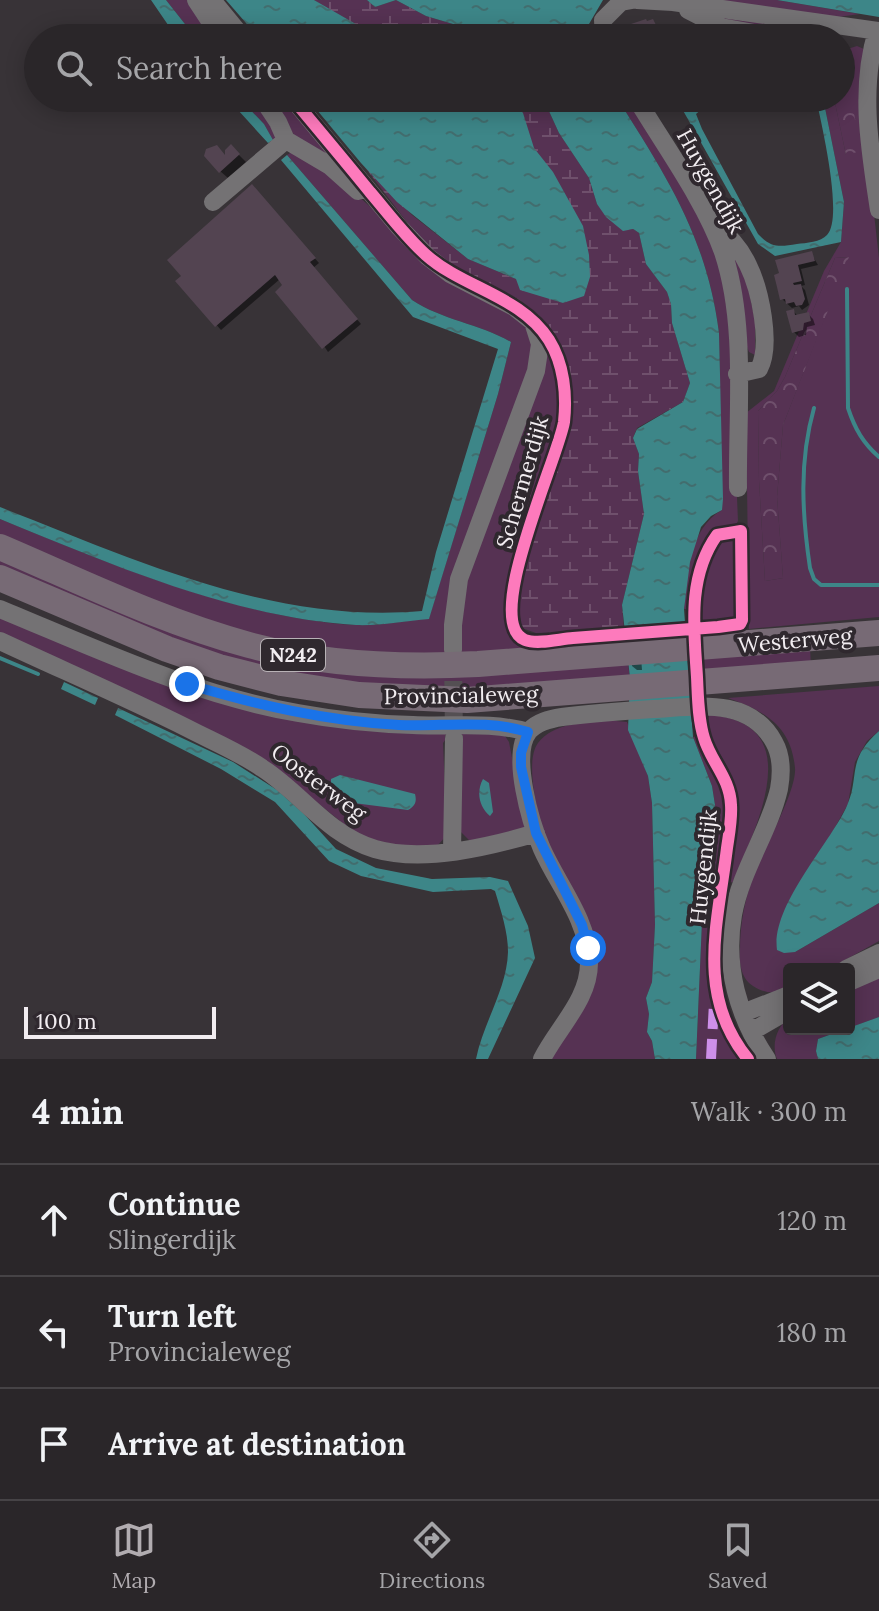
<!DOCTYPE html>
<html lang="en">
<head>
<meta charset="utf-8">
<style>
	:root { --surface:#2a2629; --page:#322e31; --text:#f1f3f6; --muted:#a5a5a8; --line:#464346; --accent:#b1acb0 }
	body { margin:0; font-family:Lora,serif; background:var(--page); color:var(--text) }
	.controls { position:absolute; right:24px; bottom:24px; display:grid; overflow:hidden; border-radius:8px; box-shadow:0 4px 20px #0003 }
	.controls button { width:72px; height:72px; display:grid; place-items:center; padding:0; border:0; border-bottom:2px solid var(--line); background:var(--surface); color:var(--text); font:40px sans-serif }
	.scale { position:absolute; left:24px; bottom:20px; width:192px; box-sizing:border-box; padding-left:8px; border:4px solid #f2edf1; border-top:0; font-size:22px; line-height:28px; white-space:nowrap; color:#f2edf1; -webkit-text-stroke:6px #2f282e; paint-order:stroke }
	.stop { position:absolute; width:24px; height:24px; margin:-18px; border:6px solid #1a73e8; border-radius:50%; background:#fff }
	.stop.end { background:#1a73e8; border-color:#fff; box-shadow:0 2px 8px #0008 }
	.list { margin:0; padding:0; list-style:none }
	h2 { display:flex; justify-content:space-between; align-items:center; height:104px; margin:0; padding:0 32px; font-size:34px }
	h2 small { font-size:26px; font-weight:400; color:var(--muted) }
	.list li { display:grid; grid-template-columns:52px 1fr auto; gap:24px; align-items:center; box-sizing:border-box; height:112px; padding:0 32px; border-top:2px solid var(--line) }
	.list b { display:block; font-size:30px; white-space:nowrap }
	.list p { margin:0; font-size:26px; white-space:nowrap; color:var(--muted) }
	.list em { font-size:26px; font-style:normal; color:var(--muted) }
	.icon { flex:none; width:44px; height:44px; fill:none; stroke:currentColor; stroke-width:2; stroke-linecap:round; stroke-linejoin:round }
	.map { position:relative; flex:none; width:879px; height:1059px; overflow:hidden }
	.search { position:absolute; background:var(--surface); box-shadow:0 4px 20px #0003; left:24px; right:24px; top:24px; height:88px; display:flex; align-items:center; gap:20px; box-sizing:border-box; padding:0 28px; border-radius:44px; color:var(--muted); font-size:30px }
	.sheet { height:440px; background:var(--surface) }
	nav { display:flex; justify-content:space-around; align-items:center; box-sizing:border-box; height:112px; border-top:2px solid var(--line); background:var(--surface); font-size:22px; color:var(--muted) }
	nav a { display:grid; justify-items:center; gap:4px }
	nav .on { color:var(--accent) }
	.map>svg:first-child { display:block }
	.grass { fill:#563253; fill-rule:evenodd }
	.forest { fill:url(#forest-crowns) }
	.wetland { fill:url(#wetland-marsh) }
	.water { fill:url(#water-ripples) }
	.shadow { fill:#0007 }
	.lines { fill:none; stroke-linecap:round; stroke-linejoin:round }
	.stream { stroke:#3d8688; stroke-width:4 }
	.building { fill:#534451 }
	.minor-tunnel { stroke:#544f53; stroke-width:18; stroke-dasharray:18 9; stroke-linecap:butt }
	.minor { stroke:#747274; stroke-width:18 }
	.highway { stroke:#776a75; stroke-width:26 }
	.quiet { stroke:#ce8fe9; stroke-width:10; stroke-dasharray:20 10; stroke-linecap:butt }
	.cycleway-casing { stroke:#2f282e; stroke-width:17 }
	.cycleway { stroke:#fd7abc; stroke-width:12 }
	.route { stroke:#1a73e8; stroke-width:10 }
	.labels { text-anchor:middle; stroke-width:8; stroke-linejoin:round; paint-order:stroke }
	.shield { fill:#2f282e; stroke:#b8b2b6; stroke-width:2 }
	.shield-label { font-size:20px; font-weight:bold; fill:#f2edf1 }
	.street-label { font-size:22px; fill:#f2edf1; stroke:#2f282e }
</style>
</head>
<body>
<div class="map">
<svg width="879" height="1059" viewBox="0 0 879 1059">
	<defs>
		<pattern id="forest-crowns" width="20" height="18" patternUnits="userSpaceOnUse" patternTransform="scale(2)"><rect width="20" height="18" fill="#563253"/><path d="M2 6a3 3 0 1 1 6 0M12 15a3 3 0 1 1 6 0" fill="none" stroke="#6f506c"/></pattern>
		<pattern id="wetland-marsh" width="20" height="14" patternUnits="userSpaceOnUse" patternTransform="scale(2)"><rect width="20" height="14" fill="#563253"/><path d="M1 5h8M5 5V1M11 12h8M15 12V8" fill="none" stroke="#6f506c"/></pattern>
		<pattern id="water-ripples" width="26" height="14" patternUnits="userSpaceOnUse" patternTransform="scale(2)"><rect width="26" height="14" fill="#3d8688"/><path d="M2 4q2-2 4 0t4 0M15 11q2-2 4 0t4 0" fill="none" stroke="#426d6e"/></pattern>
	</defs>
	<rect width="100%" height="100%" fill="#383337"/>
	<path class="grass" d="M166,0H192L218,38H196Z
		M701,0H777L860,14L838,17Z
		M712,16L855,34H782Z
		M857,46L864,49L861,98L879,258V617L749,629L746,413L774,391L824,271L841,242L844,202L823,98H834L846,155L845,70L841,71V51ZM848,257L783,425L777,497L783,578L765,581L759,480L758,411L777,391L785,377L835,258Z
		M239,98H258L277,136L273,140L264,124Z
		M267,98H290L366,189L294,135Z
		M617,98H630L703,219L728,285L738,521C733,531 719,529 711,537L694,580L689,609H684C687,574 689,529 722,510L719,333C707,238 667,177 617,98Z
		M293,151C308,160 326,168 340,179C355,192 369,207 385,219C419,244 536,319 549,352C557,372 561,396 558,418C553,457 478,620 518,642C536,652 564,641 584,641C592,641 600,643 608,643L541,650L405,655L314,647L221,630L0,539V519C108,563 238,618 356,625C379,626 405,621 429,618L498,394L511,342C480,324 442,320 412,300L287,155Z
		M724,237L743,263L755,321V355L749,352L745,342Z
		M725,538L738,541L739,546V614L734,621L700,624C699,603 709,551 725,538Z
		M0,554L261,654L628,663L630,678L426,692L246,667L0,570Z
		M0,617L231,705L503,733L509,742L525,825L523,829L470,841L459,830L446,739L443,743L447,835L437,846L411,848L360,837L299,788L0,633Z
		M810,647L811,667L702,673L701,656Z
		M879,686V731L867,741L855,762L848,804L829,838L795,952L879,903V941L829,969H789V990C773,994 763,994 749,983C740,974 739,960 740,949C740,923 745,900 753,876C762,852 797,791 795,768C791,725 764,711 728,698Z
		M709,715C810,722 756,827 733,882L727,883C733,850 743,811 732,778C726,757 703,738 709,715Z
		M606,720L627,722L648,776L652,803L655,925L652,982L646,998L649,1014L647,1032L652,1041L655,1059H549L594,979C579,936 512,779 538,743C553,723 583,723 606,720Z
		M699,736C707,757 724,775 727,797C731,825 722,856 718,883C707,941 702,1011 742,1059H696L703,899L715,805L712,786L693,737Z
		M879,974V1017L849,1028V988Z
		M789,1017V1029H846L818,1039L816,1051L818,1059H777C771,1044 777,1027 789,1017Z"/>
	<path class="forest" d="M846,70L861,151L846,155L834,98H841V71Z
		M849,257L783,425L777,497L783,578L765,581L759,480L758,411L777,391L785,377L835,258Z"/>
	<path class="wetland" d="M314,0H367L375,7L396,0L426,16L453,24L475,38H324L320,4Z
		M402,98H543L559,133L589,178L597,204L639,233L646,264L667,292L671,304L672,323L690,383L683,402L637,428L633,438L639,454L638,471L644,514L622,605L624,630L536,633L522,628L517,621L516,595L525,553L564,447L569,423L570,393L563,357L558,344L538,321L459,270L423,243L364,166L412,215L468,259L516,279Z"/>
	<path class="water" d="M151,0H166L196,38H177Z
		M226,0H314L380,38H259Z
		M367,0H603L589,24L587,38H475L453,24L426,16L396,0L375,7Z
		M777,0H879V17Z
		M227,98H239L264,124L273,140L268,143Z
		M307,98H486L518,107L523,113L534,148L553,172L583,226L589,255L590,277L584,296L563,303L520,290L516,279L468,259L397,202L361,163Z
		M543,98H617C667,177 707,238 719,333L723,499L722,510L711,516L701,527L690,562L684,609L693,737L712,786L715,805L703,899L696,1059H655L652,1041L647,1032L649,1014L646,998L652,982L655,925L652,803L648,776L628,730L630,678L622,605L644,514L638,471L639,454L633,438L637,429L683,402L690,383L672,323L671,304L667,292L646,264L639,233L633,229L623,231L606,217L597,204L589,178L559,133Z
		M676,98H695L703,108L696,114L702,129L758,234C771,248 779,247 797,244C806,243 821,242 827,235C844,218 821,122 816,98H823L844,202L841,242L775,256L758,244Z
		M287,155L412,300C442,320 480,324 511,342L498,394L429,619C405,621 379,626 356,625C235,618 110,564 0,519V507C135,560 273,624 422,611L436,552L498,349L413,317L281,160Z
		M64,682L98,698L95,705L61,689Z
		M118,708L233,762L277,790L304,814L336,849L376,868L432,879L490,877L508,881L528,926L535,958L488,1059H476C483,1023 507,989 508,952C508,932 501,911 495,891L491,889L433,892L361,876L329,861L275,802L221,769L115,715Z
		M879,731V903L795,952L784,953L777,950C771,907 827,847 846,808C861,776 845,761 879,731Z
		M340,775L415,794C417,802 415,806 408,810L346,802L331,786V779Z
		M483,779L489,783L493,812L490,816C479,807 476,792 483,779Z
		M879,1017V1059H818L816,1051L818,1039Z"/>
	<path class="shadow" d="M238,154L246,162L228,178L220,171Z
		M252,187L319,263L313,268L361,324L328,352L280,279L221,330L178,281Z
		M811,253L818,265L801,269L805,285L801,286L805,290L809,305L802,310L799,306L792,308L782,299L776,276Z
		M793,311L798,316L808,314L813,319L815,325L807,327L806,335L799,337L794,332Z
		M630,640L640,644L642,670H637L632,666Z"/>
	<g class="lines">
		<path class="stream" d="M847,289L848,408C855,429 863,443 879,457
			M814,408C799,461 802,514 810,568L814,579L821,585H879
			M0,658L38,674"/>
	</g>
	<path class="building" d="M646,19L647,21L653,19L660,33L669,38H636L631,24Z
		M231,144L240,154L219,173L204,156L206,149L217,145L225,155V150Z
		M252,184L316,258L310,262L358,319L322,349L275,292L282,285L275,275L215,327L175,281L181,276L167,260Z
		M812,251L815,261L798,265L802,281L793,283L794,285L801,284L805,299L802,305L796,306L794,302L786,304L785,299L780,300L777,287L774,275L779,273L775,260Z
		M794,309L795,315L809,312L811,321L804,323L803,330L792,333L786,311Z"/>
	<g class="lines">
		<path class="minor-tunnel" d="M453,654L454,739"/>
		<path class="minor" d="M196,0L221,38
			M212,0L243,38
			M637,0L673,2L879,31
			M688,10L721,27L780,38
			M877,31C859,89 870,150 879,210
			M604,38L603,20L621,2L632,0
			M262,98L278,122L286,140
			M292,98L399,227L428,257L450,274L514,307L533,322L540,344L536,371L459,579L453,625V650
			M636,98C664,145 705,201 723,252C747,324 737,411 738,488
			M213,202L286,140L330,166L358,191
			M716,226C729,236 741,250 748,265C760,289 772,345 759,369L737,374
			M0,609C97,649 194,695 298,713C336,720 375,724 413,725C454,727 489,721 528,732
			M0,641C62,670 125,697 187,728C212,741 239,752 262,768C301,793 328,835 375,849C423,863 489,847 536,833
			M452,851L454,739
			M846,969L879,953
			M849,982L879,969
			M743,1013L789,995
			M751,1032L789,1010
			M542,1059C558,1027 590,999 589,961C588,920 558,885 542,849C531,824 510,754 529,731C537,722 549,719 562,717C592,713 622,711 653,709C695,707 749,696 774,742C782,756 782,772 779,789C769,832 741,870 733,915C724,966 738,1017 767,1059"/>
		<path class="highway" d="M0,547C82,582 163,622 249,645C324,665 401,668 478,664L879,633
			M0,578L167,649L219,667L281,683L359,695L467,700L879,668"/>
		<path class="quiet" d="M711,1059L714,1003"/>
		<defs>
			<path id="cycleway" d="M292,98C318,129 344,160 370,192C388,213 405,236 426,255C463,288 521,296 549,340C564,364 567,395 564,422C559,456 481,623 525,640C538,645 559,639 573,638C621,634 670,631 718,627L740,624L742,620L741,531L717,535C687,577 694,629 697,677C698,697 698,719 704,738C711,762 730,778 731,805C732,819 729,834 727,848C718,922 695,995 748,1059"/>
		</defs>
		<use href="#cycleway" class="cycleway-casing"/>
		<use href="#cycleway" class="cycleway"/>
	</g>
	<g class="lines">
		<path class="route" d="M187,684C257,705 326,721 399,725C443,727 486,719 528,732L521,753V767L536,833L582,925L588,948"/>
	</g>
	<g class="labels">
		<rect class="shield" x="261" y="639" width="64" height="32" rx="6"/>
		<g class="shield-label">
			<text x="293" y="662">N242</text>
		</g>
		<g class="street-label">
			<text transform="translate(711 181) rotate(61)" y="8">Huygendijk</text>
			<text transform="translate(522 482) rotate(-74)" y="8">Schermerdijk</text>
			<text transform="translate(795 640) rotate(-5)" y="8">Westerweg</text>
			<text transform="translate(461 695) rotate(-1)" y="8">Provincialeweg</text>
			<text transform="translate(319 782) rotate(37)" y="8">Oosterweg</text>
			<text transform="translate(703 867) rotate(-84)" y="8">Huygendijk</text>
		</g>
	</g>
</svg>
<div class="controls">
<button><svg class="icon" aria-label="layers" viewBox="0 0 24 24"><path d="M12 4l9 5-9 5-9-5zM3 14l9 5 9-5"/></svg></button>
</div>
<div class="scale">100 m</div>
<div class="stop" style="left:588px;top:948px"></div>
<div class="stop end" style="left:187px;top:684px"></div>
<div class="search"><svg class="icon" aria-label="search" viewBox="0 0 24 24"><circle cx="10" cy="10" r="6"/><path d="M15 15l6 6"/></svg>Search here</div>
</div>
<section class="sheet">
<h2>4 min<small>Walk · 300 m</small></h2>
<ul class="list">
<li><svg class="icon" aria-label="ahead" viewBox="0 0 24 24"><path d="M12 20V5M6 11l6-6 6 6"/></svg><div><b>Continue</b><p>Slingerdijk</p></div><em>120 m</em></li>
<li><svg class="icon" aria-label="left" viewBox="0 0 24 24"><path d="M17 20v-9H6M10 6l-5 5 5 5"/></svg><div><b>Turn left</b><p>Provincialeweg</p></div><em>180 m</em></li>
<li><svg class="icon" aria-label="arrive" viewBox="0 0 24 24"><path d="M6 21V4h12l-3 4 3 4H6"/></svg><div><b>Arrive at destination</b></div></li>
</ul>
</section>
<nav>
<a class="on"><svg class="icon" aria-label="map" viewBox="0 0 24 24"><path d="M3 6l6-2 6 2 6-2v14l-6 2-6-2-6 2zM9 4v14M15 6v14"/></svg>Map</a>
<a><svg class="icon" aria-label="directions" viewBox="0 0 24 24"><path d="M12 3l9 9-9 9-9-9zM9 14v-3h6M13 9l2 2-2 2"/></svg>Directions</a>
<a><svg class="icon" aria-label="saved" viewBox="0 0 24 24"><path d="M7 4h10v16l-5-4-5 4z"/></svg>Saved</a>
</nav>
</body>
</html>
